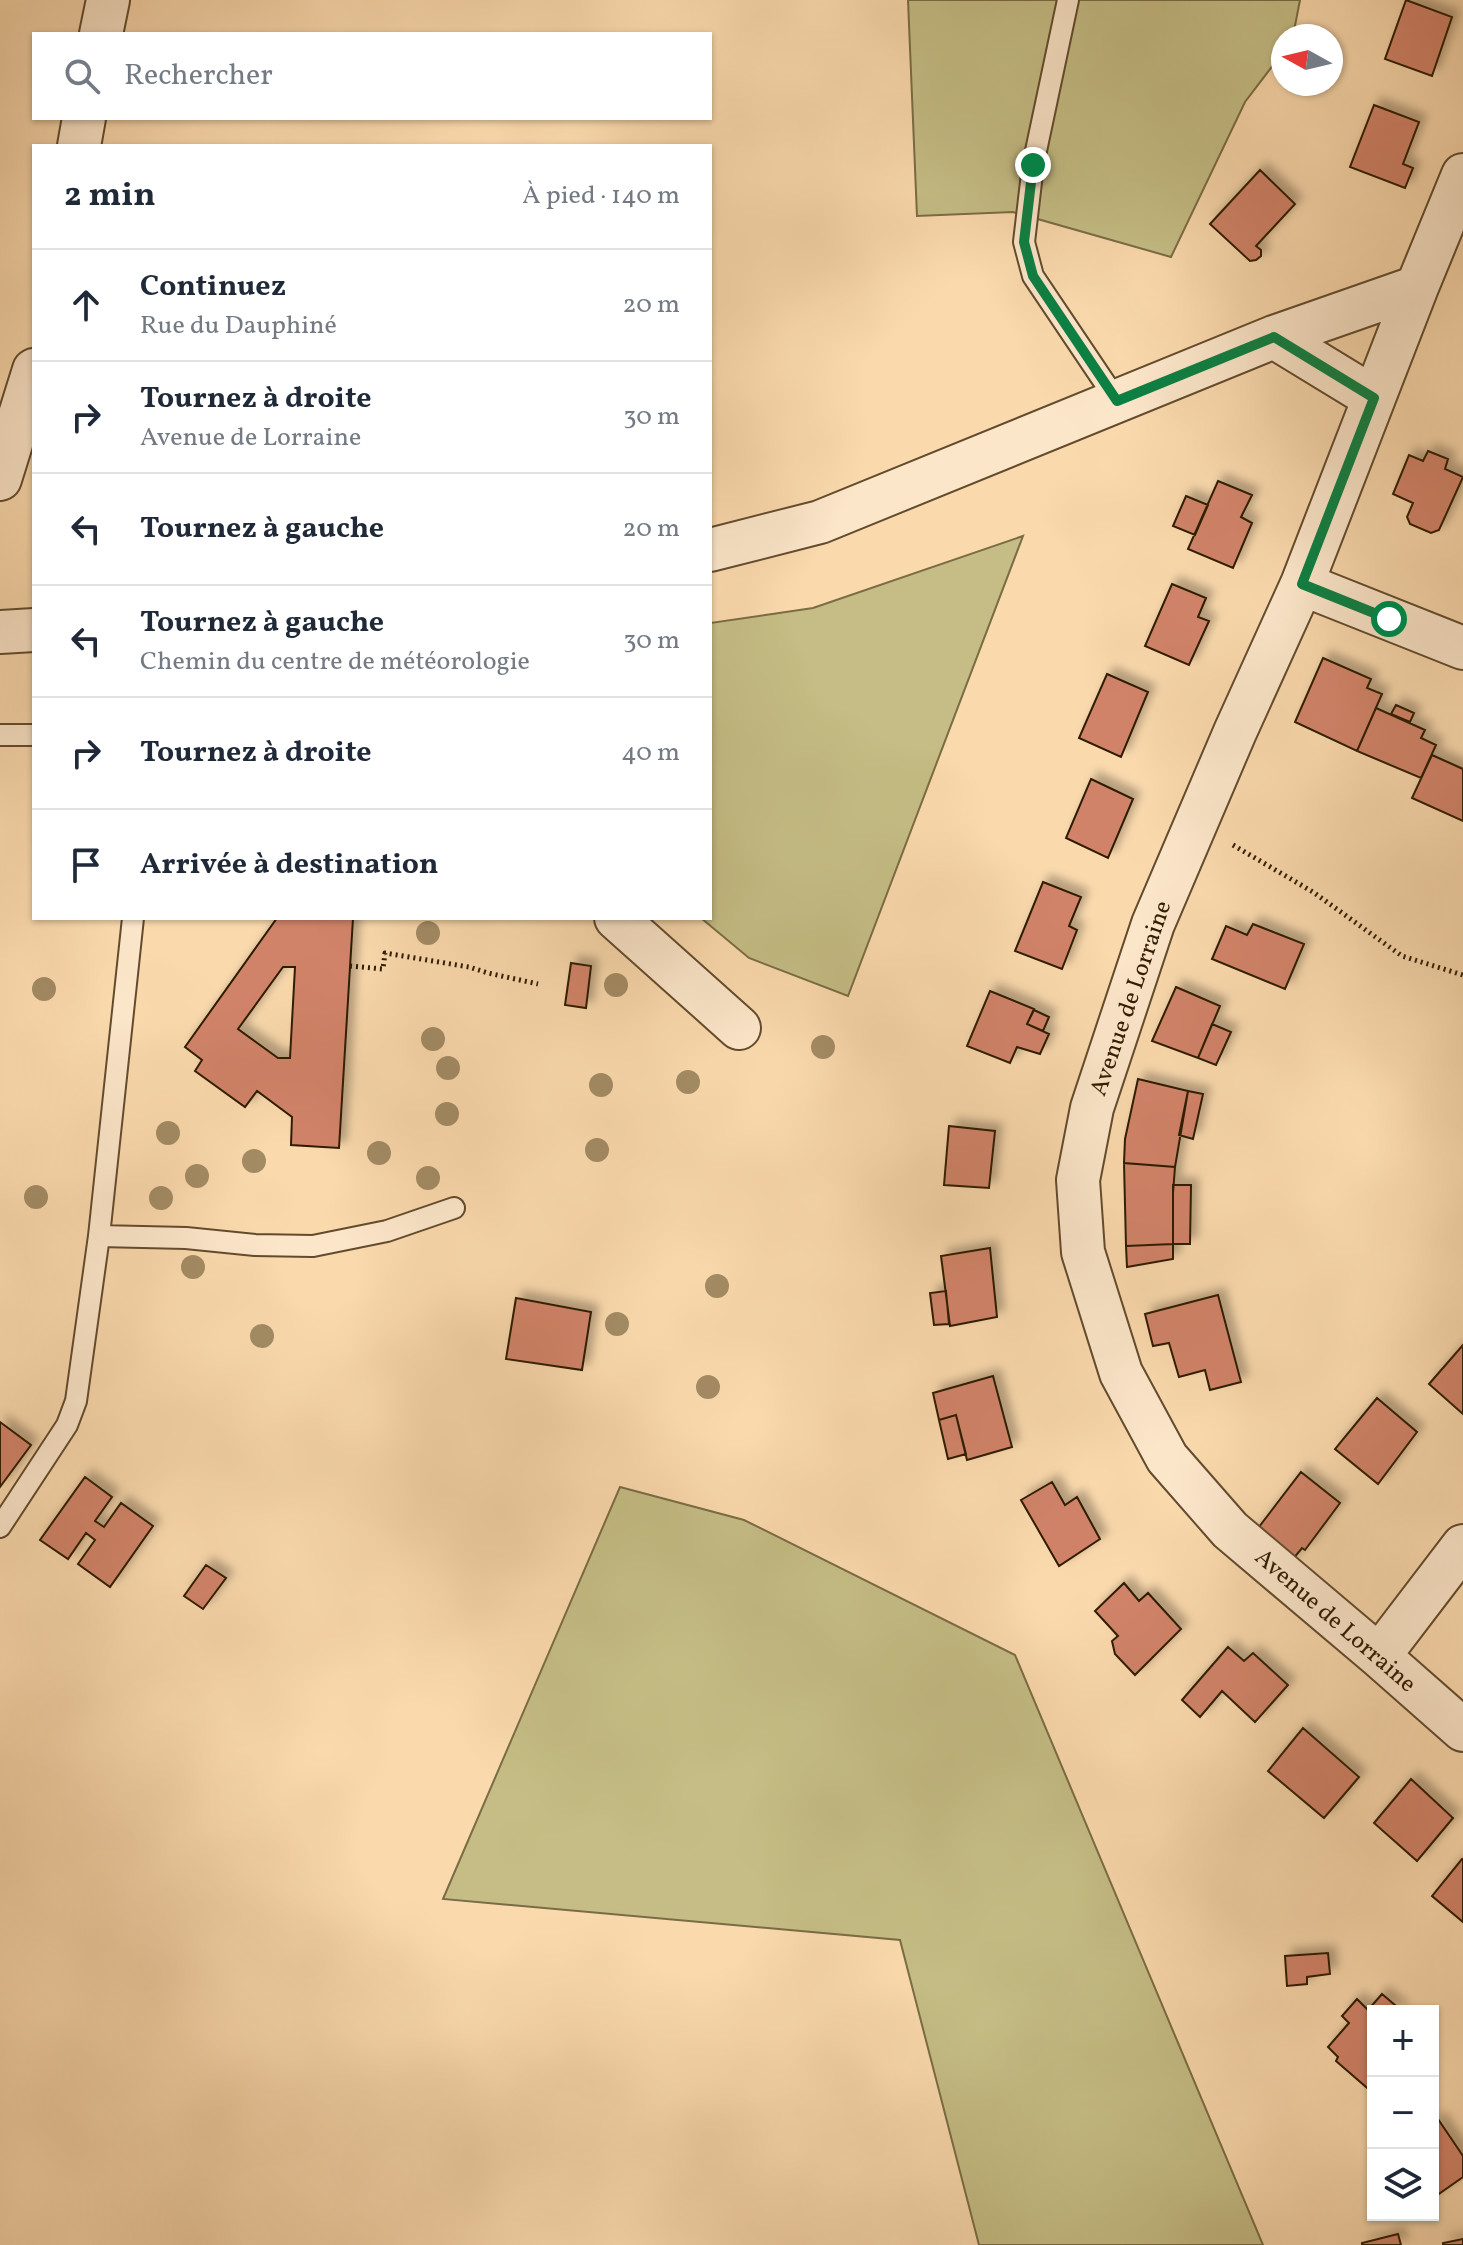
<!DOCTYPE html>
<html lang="fr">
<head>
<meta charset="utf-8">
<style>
	:root { --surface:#fff; --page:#f2f2f3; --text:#1f2937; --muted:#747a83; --line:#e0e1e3 }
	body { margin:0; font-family:Vollkorn,serif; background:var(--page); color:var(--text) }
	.controls { position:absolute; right:24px; bottom:24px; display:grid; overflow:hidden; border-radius:0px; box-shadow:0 2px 6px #0004 }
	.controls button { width:72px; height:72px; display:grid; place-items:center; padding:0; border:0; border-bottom:2px solid var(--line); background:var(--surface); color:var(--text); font:40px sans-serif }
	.compass { position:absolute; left:1271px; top:24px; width:72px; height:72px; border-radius:50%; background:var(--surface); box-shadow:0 2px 6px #0004; rotate:278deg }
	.stop { position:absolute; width:24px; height:24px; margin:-18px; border:6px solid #0b8043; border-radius:50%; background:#fff }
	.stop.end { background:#0b8043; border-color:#fff; box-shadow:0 2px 8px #0008 }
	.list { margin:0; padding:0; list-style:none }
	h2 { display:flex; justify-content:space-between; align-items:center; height:104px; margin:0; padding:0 32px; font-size:34px }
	h2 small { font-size:26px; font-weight:400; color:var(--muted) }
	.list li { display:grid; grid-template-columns:52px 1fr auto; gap:24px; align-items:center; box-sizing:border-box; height:112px; padding:0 32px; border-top:2px solid var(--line) }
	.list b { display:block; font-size:30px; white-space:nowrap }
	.list p { margin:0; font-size:26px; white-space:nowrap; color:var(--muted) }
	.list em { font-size:26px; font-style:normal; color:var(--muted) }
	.icon { flex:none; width:44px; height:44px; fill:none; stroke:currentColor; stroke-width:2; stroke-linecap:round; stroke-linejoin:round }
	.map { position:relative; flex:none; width:1463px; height:2245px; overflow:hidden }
	.search { position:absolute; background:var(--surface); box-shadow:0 2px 6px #0004; left:32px; top:32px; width:680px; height:88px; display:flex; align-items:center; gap:20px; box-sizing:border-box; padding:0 28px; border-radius:0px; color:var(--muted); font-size:30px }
	.panel { position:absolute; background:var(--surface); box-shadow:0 2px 6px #0004; left:32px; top:144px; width:680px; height:776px; border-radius:0px }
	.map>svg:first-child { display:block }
	.green { fill:#c5bd85; stroke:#7a6c44; stroke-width:2 }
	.building { fill:#d18369; stroke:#2f1c02; stroke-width:2; fill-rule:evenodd; filter:url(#shadow) }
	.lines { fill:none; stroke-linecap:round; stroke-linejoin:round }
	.lane-casing { stroke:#624b2d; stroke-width:24 }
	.street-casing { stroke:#624b2d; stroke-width:46 }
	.path { stroke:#2f1c02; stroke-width:5; stroke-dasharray:2 4; stroke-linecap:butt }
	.lane { stroke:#fce6ca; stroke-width:20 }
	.street { stroke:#fce6ca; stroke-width:42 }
	.tree { fill:#a38b64 }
	.route { stroke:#0b8043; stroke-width:10 }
	.labels { text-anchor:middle; stroke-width:6; stroke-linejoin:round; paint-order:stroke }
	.street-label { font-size:24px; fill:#2f1c02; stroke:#fce6ca }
</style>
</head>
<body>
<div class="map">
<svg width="1463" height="2245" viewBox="0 0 1463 2245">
	<defs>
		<filter id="shadow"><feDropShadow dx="7" dy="-7" stdDeviation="4" flood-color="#0004"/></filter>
	</defs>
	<rect width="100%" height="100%" fill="#fad9ad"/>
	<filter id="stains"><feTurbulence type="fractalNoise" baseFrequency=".0025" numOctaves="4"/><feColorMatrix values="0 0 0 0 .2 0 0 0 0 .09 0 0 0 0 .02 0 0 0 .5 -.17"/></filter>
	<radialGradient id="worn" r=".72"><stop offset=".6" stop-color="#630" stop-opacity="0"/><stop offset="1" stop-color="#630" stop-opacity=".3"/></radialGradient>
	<path class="green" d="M908,0H1300L1293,36H1283V52L1245,102L1171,257L1013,212L917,216Z
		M1023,536L848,996L749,958L701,918H710V623L813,608Z
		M620,1487L744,1520L1015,1655L1263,2245H979L900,1940L443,1899Z"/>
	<path class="building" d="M1406,0L1452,17L1432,76L1385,59Z
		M1374,105L1419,122L1403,164L1413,168L1405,188L1350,167Z
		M1260,170L1295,204L1256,246L1261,250V256L1256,260L1250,261L1210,224Z
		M1428,451L1448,459L1445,469L1463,477L1439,530L1431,533L1410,524L1407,517L1413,503L1393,494L1409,455L1423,461Z
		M1218,481L1252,495L1241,517L1252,523L1233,568L1188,549Z
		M1186,496L1208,505L1195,535L1173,526Z
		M1172,584L1206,598L1198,617L1209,621L1189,665L1145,646Z
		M1323,658L1371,679L1367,688L1382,694L1357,751L1295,722Z
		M1107,674L1148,692L1121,757L1079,738Z
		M1396,705L1414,713L1410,722L1391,714Z
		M1376,708L1425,730L1421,738L1436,745L1421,778L1357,751Z
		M1432,755L1463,769V821L1412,798Z
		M1091,779L1133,799L1108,858L1066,838Z
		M1043,882L1081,897L1069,926L1077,930L1062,969L1015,951Z
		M277,918H353L339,1148L291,1145L292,1117L257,1091L245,1107L195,1071L202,1060L185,1047ZM283,967H295L290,1058H278L238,1029Z
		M1253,924L1304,944L1285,989L1212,959L1226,926L1247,935Z
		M571,963L591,966L586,1008L565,1005Z
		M1176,987L1220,1006L1198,1058L1152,1041Z
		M990,991L1034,1009L1027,1024L1049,1034L1040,1054L1017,1047L1010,1063L967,1046Z
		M1034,1010L1049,1017L1043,1031L1027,1024Z
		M1212,1024L1231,1032L1216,1065L1198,1058Z
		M1138,1079L1188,1091L1175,1167L1124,1163L1125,1139Z
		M1188,1091L1203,1094L1193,1139L1179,1135Z
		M949,1126L995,1131L989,1188L944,1185Z
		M1124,1163L1175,1167L1173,1193V1244L1126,1246Z
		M1173,1185H1191L1190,1244H1173Z
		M1173,1244V1259L1127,1267L1126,1246Z
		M990,1248L997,1317L950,1326L941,1256Z
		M946,1291L949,1324L934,1325L930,1293Z
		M1218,1295L1241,1382L1210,1390L1205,1370L1179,1377L1169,1343L1153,1346L1145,1314Z
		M516,1298L591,1312L582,1370L506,1359Z
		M1463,1345V1414L1429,1384Z
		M993,1376L1012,1447L967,1460L956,1415L939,1420L933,1393Z
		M1377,1398L1417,1432L1378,1484L1335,1449Z
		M956,1415L966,1454L948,1459L939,1420Z
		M0,1422L31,1445L0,1487Z
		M1301,1472L1340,1503L1305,1550L1302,1548L1288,1565L1252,1536Z
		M85,1477L112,1497L95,1521L104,1527L121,1503L153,1526L110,1587L78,1564L95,1540L86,1533L68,1559L40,1540Z
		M1052,1482L1065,1505L1077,1497L1100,1539L1059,1566L1021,1500Z
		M206,1565L226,1578L203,1609L184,1596Z
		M1124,1583L1139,1601L1148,1593L1181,1629L1135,1675L1115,1654L1112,1641L1118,1636L1095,1611Z
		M1228,1647L1244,1661L1253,1653L1288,1685L1255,1722L1222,1691L1200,1717L1182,1700Z
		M1303,1728L1359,1777L1324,1818L1268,1771Z
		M1411,1779L1453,1818L1417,1861L1374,1823Z
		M1462,1859H1463V1922L1432,1896Z
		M1328,1953L1330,1974L1307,1977V1984L1287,1986L1285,1956Z
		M1382,1994L1402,2011H1373V2093L1336,2061L1338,2057L1328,2047L1349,2023L1342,2016L1357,1999L1368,2010Z
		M1438,2119L1463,2156V2177L1433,2198V2123Z
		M1398,2234L1401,2245H1362V2243Z
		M1463,2239V2245H1443V2243Z"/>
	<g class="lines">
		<defs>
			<path id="lane" d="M1068,0L1033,165L1024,242L1033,276L1117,401
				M0,735H34
				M99,1236L186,1238L255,1245L313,1246L387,1231L454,1208
				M0,1527L67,1425L76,1401L99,1236L133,918"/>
			<path id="street" d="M101,34L108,0
				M79,146L84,118
				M1463,175L1417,287L1302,584L1235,732L1153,924L1092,1108L1078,1180L1083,1252L1121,1373L1167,1458L1230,1530L1379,1656L1463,1730
				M1274,337L1374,398
				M0,479L34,370
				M710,550L820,522L1274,337L1417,287
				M1302,584L1463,648
				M0,632L34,630
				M616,918L739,1028
				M1379,1656L1463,1546"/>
		</defs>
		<use href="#lane" class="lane-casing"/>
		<use href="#street" class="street-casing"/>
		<path class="path" d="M1233,845L1313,892L1402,956L1463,975
			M350,966L383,969L385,953L469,967L488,973L538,984"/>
		<use href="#lane" class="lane"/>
		<use href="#street" class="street"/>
	</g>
	<g class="tree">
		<circle cx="428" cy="933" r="12"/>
		<circle cx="616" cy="985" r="12"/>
		<circle cx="44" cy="989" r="12"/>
		<circle cx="433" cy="1039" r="12"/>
		<circle cx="823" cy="1047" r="12"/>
		<circle cx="448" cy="1068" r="12"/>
		<circle cx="688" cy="1082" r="12"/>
		<circle cx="601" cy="1085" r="12"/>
		<circle cx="447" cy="1114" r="12"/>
		<circle cx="168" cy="1133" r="12"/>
		<circle cx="597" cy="1150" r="12"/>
		<circle cx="379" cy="1153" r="12"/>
		<circle cx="254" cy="1161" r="12"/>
		<circle cx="197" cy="1176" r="12"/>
		<circle cx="428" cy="1178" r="12"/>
		<circle cx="36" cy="1197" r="12"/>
		<circle cx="161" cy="1198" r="12"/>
		<circle cx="193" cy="1267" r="12"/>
		<circle cx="717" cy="1286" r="12"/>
		<circle cx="617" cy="1324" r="12"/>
		<circle cx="262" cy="1336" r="12"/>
		<circle cx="708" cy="1387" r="12"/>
	</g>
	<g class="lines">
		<path class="route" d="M1033,165L1024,242L1033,276L1117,401L1274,337L1374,398L1302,584L1389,619"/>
	</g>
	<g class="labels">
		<g class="street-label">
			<text transform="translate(1130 998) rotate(-71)" y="8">Avenue de Lorraine</text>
			<text transform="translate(1336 1620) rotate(41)" y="8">Avenue de Lorraine</text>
		</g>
	</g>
	<rect width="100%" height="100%" filter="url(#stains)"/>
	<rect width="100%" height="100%" fill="url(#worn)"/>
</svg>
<div class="controls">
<button>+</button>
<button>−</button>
<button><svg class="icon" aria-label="layers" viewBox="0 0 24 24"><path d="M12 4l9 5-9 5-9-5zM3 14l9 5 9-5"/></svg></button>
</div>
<svg class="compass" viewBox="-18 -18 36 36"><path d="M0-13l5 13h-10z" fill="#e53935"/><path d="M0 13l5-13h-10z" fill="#747a83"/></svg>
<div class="stop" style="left:1389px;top:619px"></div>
<div class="stop end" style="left:1033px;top:165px"></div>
<div class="search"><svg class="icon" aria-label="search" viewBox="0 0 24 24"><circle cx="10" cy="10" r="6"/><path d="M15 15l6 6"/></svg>Rechercher</div>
<section class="panel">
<h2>2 min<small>À pied · 140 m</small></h2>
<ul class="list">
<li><svg class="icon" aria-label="ahead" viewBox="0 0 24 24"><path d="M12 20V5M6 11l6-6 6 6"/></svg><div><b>Continuez</b><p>Rue du Dauphiné</p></div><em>20 m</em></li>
<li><svg class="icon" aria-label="right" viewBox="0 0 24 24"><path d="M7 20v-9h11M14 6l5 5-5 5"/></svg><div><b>Tournez à droite</b><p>Avenue de Lorraine</p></div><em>30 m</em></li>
<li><svg class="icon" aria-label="left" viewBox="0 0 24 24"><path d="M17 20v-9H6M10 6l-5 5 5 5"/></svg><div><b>Tournez à gauche</b></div><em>20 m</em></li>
<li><svg class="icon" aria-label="left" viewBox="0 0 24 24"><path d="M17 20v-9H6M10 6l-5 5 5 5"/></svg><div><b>Tournez à gauche</b><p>Chemin du centre de météorologie</p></div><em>30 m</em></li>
<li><svg class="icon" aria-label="right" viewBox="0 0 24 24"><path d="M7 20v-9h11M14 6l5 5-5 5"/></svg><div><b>Tournez à droite</b></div><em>40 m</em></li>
<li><svg class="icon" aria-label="arrive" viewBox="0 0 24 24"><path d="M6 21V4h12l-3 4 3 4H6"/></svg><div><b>Arrivée à destination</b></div></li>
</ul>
</section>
</div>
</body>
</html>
